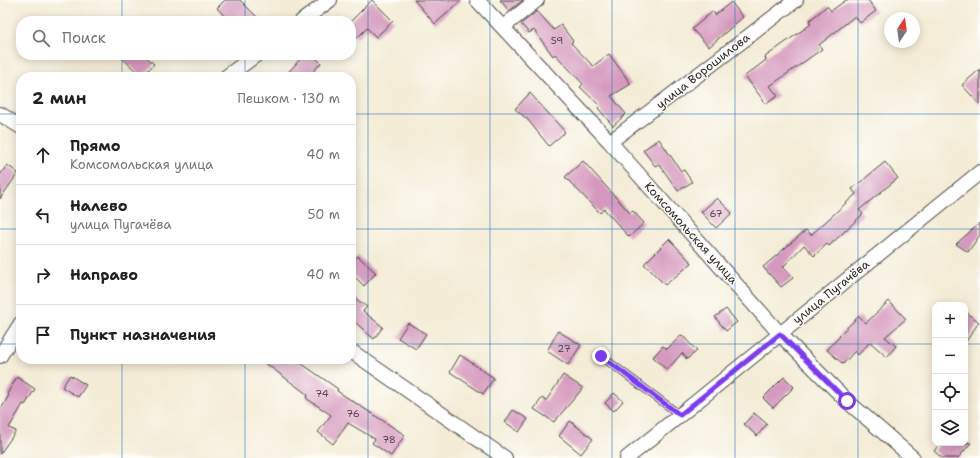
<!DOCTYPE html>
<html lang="ru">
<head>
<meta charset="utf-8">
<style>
	:root { --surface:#fff; --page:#f6f6f6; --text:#202124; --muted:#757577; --line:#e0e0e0 }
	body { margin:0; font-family:"Shantell Sans",sans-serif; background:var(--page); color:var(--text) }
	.controls { position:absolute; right:12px; bottom:12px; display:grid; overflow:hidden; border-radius:8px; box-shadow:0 2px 10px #0003 }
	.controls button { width:36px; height:36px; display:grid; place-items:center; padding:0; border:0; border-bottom:1px solid var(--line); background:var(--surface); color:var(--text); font:20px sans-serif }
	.compass { position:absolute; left:884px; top:12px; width:36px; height:36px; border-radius:50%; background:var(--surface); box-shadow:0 2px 10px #0003; rotate:13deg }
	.stop { position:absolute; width:12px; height:12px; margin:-9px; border:3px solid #7c3aed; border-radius:50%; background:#fff }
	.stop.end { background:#7c3aed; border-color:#fff; box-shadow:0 1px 4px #0008 }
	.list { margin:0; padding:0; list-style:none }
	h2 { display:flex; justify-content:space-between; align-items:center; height:52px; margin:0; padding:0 16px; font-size:17px }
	h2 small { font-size:13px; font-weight:400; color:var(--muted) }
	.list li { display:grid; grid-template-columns:26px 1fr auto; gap:12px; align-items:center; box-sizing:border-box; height:60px; padding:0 16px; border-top:1px solid var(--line) }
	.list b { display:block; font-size:15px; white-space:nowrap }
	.list p { margin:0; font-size:13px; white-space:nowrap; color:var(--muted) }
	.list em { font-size:13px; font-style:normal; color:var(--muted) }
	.icon { flex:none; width:22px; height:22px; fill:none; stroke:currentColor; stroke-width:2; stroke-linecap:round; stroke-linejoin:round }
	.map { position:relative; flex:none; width:980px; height:458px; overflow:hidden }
	.search { position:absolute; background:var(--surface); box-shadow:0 2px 10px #0003; left:16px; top:16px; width:340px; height:44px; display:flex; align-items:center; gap:10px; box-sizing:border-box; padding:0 14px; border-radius:16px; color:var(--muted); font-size:15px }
	.panel { position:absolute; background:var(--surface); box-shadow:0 2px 10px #0003; left:16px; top:72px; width:340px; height:292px; border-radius:16px }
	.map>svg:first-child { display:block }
	.building { fill:#d598be }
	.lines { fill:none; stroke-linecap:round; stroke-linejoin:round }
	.lane-casing { stroke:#494845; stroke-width:9 }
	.street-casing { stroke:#494845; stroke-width:16 }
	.lane { stroke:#fff; stroke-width:7 }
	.street { stroke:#fff; stroke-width:14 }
	.route { stroke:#7c3aed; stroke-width:5 }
	.grid { fill:none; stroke:#1f6fb2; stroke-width:1; stroke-opacity:0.55 }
	.labels { text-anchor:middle; stroke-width:3; stroke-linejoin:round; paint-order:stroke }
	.number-label { font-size:10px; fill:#564650 }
	.street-label { font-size:12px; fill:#2b2b2b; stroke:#fdfcf7 }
</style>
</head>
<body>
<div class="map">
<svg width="980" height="458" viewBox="0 0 980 458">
	<rect width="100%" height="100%" fill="#fdfcf7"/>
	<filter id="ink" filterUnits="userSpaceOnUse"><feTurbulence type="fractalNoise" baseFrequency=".025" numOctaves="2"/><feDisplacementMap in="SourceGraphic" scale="8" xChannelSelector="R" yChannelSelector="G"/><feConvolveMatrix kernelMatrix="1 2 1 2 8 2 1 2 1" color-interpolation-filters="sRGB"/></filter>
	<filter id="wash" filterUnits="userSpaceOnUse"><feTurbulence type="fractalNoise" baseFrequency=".012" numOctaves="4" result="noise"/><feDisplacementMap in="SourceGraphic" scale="16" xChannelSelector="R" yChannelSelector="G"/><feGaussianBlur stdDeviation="0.9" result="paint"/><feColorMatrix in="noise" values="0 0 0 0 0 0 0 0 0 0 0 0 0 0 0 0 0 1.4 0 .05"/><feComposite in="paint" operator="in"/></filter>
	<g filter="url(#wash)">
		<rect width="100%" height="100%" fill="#f4ecd7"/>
		<g id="blocks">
			<path class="building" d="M225,0H240L261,21H229L217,8Z
				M372,0L393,21L376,37L367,28L357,38L351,32V21Z
				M414,0H462L435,24Z
				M500,0H523L509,11Z
				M846,0H868L876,11L860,23L855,16L819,45L822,49L770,86L778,96L766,104L745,76L766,60L765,57L811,24L809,21L827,6L831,11Z
				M731,2L743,17L709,47L692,29L713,11L715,15Z
				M537,11L554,30L561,25L573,41L571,43L593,66L609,54L631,84L611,96L626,114L613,126L598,108L600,106L580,87L583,84L555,54L553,56L534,30L529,33L521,24Z
				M119,55H144L154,64L142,77Z
				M304,55H313L321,63L308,77H284Z
				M980,69V105L962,85Z
				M530,93L565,132L549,146L528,120L515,109Z
				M659,139L681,171L684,170L692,182L678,191L659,164L655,166L643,150Z
				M583,161L630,213L633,211L644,223L629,237L604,209L600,213L565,177Z
				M885,162L898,178L859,210L863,214L829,246L827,244L814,256L804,245L783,267L793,278L781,287L763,267L806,230L811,235L856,194L852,189Z
				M7,165L18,173L0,199V175Z
				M717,198L732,213L716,228L701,212Z
				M980,223V235L968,252L956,244Z
				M669,239L692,263L665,285L644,264Z
				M358,256L376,273L364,286L351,273V263Z
				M351,295L367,307L363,311L383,327L374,339L355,322L351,327Z
				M889,301L906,319L885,337L896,346L887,357L870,342L858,355L855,351L843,364L827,350L840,336L839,335L859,316L866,323Z
				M726,309L737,322L726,331L715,317Z
				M965,311L979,322L965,343Z
				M408,323L426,334L416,349L398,338Z
				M558,331L581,345L568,365L547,351Z
				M682,335L697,351L687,359L682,353L667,370L653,357L663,346L667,349Z
				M460,355L494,378L483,394L450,372Z
				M260,359H295L338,389L337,391L405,435L391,456L372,443L375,439L348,423L333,444L318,432L331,415L306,398L308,395Z
				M70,375L86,385L78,397L62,387Z
				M563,375L583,388L554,422L534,409L542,398L546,401Z
				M17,377L35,389L25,405L23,404L9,428L16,431L0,454V411L9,395L7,394Z
				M784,377L794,387L773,408L763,398Z
				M614,393L623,401L614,411L605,403Z
				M513,410L528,419L519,432L505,422Z
				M754,413L767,424L757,436L744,424Z
				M570,421L593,439L581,454L559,436Z
				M940,443H971L958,458H942L934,451Z"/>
		</g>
	</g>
	<g filter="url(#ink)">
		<use href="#blocks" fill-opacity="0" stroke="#494845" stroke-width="1"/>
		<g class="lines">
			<defs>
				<path id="lane" d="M601,356L680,415"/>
				<path id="street" d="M477,0L610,142L780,334L847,401L913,458
					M302,21L330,0
					M503,27L537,0
					M226,77L256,55
					M0,114L21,127
					M610,142L796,0
					M351,351L505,458
					M0,356L21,323
					M627,458L980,172"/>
			</defs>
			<use href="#lane" class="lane-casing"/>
			<use href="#street" class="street-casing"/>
			<use href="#lane" class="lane"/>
			<use href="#street" class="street"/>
		</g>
	</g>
	<g class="lines" filter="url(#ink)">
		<path class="route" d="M601,356L680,415L780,334L847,401"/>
	</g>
	<path class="grid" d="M122,0V21M245,0V21M368,0V458M490,0V458M612,0V458M735,0V458M858,0V458M122,55V77M245,55V77M0,114H21M351,114H980M0,229H21M351,229H980M0,344H21M351,344H935M965,344H980M122,359V458M245,359V458"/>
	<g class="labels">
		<g class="number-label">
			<text x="557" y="44">59</text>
			<text x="716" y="217">67</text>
			<text x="564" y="352">27</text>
			<text x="322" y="397">74</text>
			<text x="353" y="417">76</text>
			<text x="389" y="443">78</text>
		</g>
		<g class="street-label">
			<text transform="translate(703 71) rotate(-38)" y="4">улица Ворошилова</text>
			<text transform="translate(691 233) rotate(48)" y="4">Комсомольская улица</text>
			<text transform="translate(831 292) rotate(-39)" y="4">улица Пугачёва</text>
		</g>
	</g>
</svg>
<div class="controls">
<button>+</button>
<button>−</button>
<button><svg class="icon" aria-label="locate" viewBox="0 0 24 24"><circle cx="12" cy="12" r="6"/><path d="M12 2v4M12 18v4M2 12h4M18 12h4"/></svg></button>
<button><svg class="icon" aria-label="layers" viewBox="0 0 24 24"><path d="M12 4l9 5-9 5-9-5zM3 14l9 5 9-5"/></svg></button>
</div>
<svg class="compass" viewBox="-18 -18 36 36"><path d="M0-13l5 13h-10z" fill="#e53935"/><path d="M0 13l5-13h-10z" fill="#757577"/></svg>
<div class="stop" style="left:847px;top:401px"></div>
<div class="stop end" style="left:601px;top:356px"></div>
<div class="search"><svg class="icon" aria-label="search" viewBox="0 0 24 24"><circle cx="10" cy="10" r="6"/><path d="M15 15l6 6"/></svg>Поиск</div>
<section class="panel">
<h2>2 мин<small>Пешком · 130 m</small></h2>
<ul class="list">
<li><svg class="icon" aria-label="ahead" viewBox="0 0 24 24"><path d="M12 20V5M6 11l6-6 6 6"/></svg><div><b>Прямо</b><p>Комсомольская улица</p></div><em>40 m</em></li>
<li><svg class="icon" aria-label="left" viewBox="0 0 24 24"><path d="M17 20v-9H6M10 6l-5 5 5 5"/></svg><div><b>Налево</b><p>улица Пугачёва</p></div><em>50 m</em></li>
<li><svg class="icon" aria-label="right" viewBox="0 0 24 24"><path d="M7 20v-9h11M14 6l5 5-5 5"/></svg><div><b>Направо</b></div><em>40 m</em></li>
<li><svg class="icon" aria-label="arrive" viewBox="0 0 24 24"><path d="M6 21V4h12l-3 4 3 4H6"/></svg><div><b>Пункт назначения</b></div></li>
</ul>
</section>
</div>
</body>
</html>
